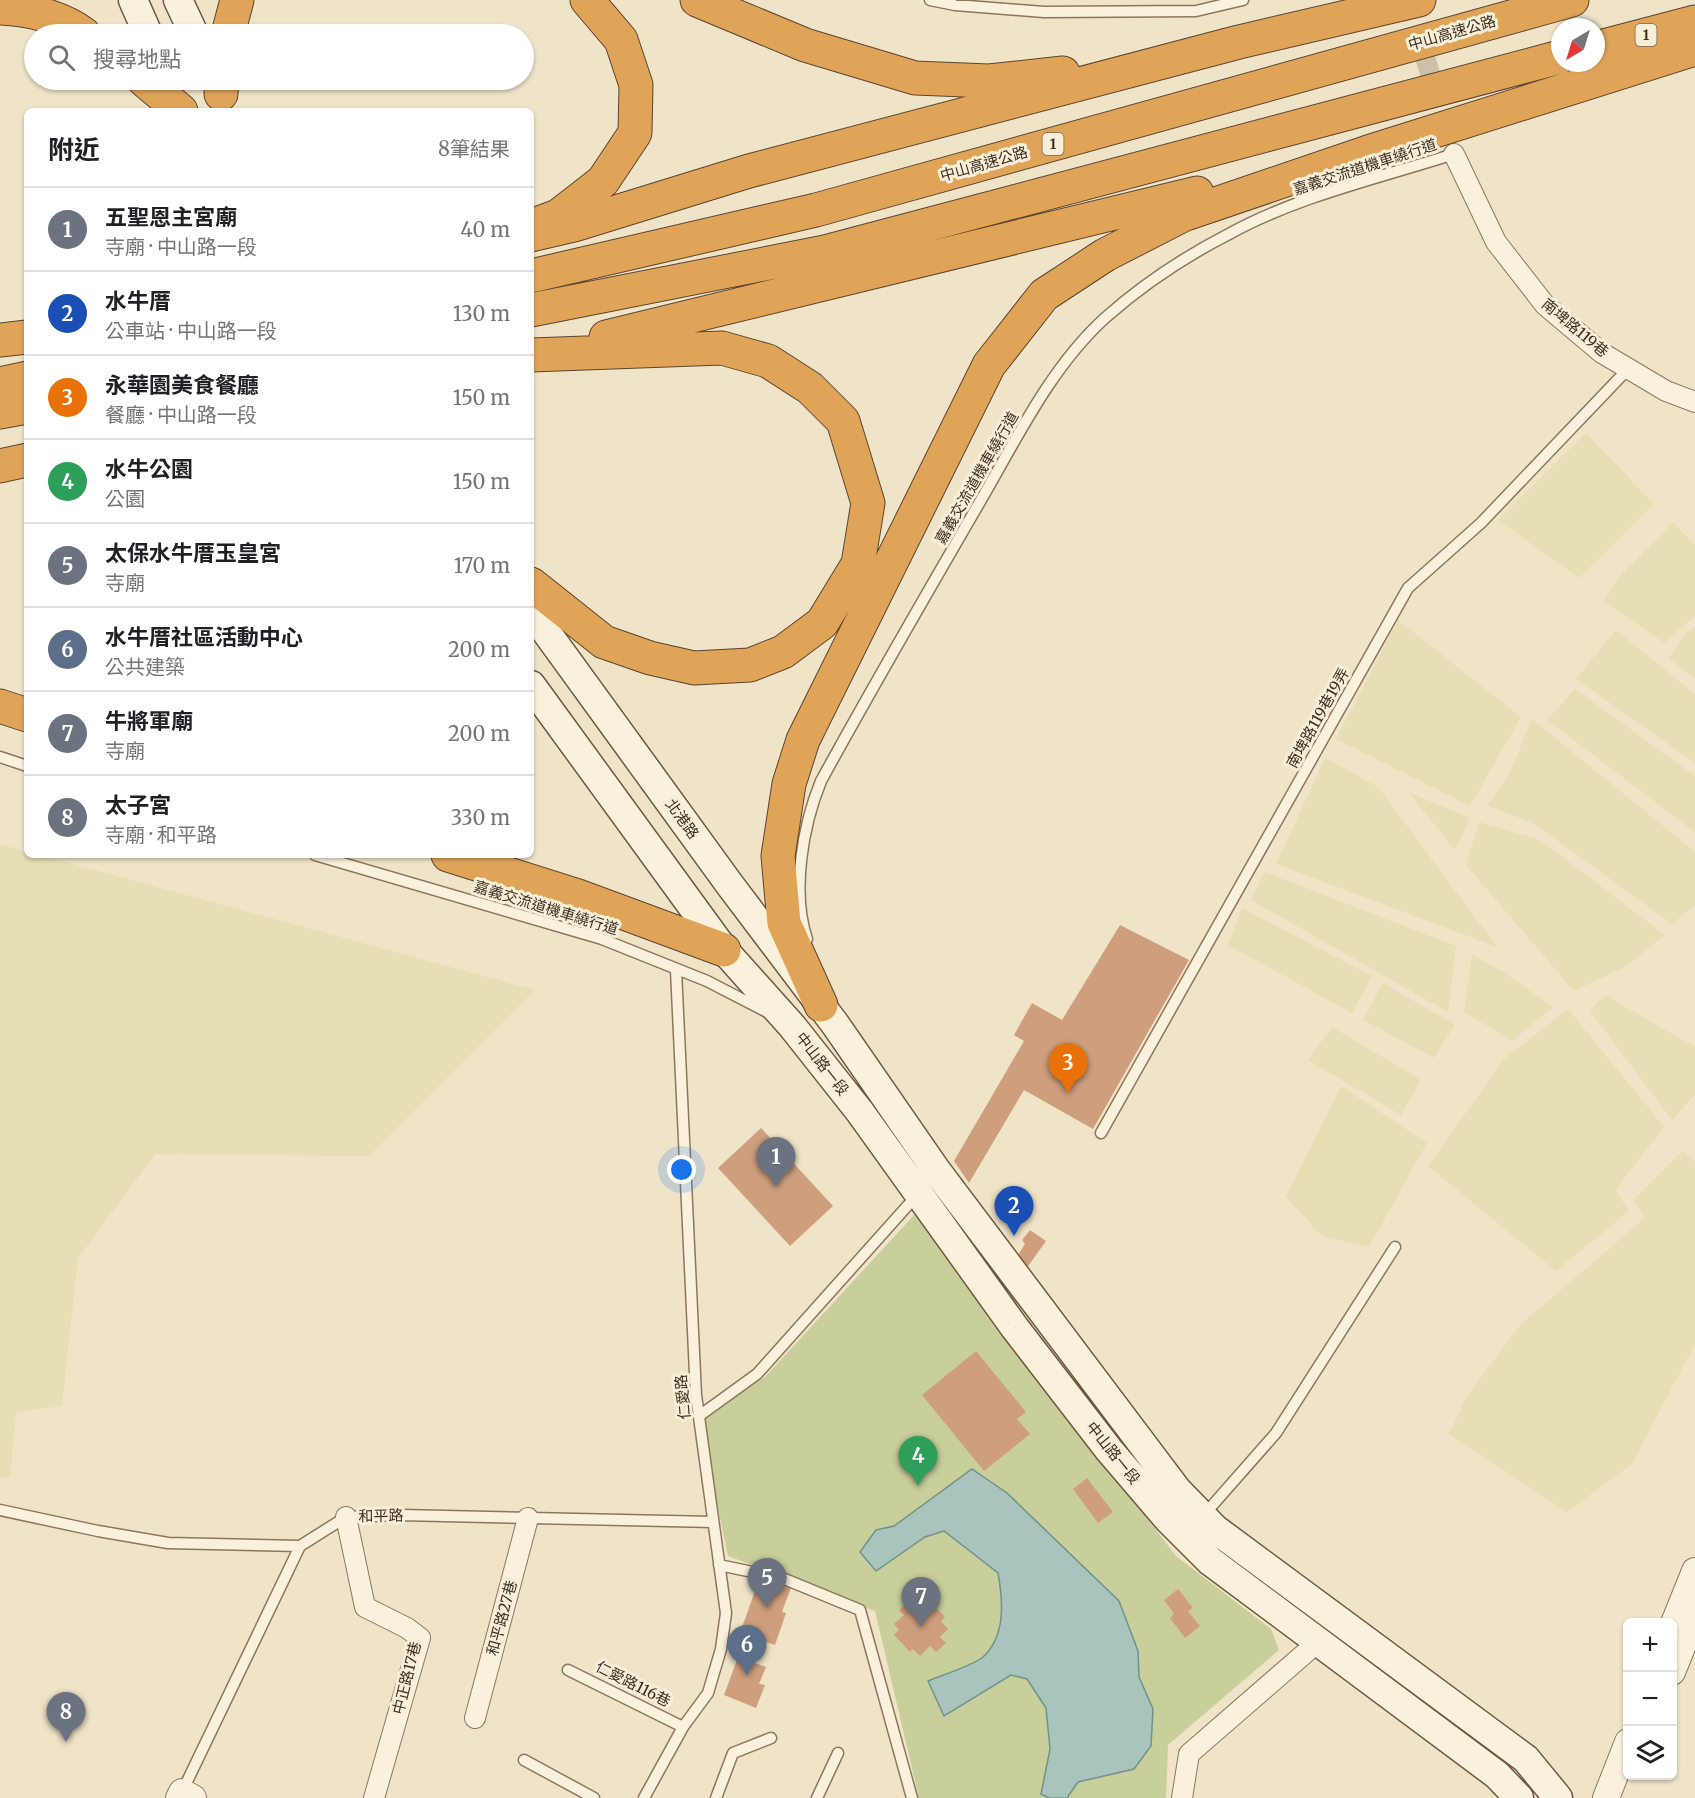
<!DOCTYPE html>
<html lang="zh-TW">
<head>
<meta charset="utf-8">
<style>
	:root { --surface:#fff; --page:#f6f6f6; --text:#202124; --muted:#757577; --line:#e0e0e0; --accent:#db2777 }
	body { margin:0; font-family:Merriweather,"Noto Sans TC",serif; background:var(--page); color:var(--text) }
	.controls { position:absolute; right:18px; bottom:18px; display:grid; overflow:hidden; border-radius:9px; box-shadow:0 2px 4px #0004 }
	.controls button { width:54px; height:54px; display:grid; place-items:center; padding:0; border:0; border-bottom:2px solid var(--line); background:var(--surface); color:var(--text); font:30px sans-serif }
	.compass { position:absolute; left:1551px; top:18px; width:54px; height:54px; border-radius:50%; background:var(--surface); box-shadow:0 2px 4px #0004; rotate:218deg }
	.you { position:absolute; left:682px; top:1170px; width:21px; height:21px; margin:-15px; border:4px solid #fff; border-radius:50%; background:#1a73e8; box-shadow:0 0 0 9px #1a73e833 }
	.badge { display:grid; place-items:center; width:39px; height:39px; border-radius:50%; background:var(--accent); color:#fff; font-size:20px; font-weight:700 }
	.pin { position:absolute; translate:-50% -50px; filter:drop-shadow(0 2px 3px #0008) }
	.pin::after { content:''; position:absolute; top:32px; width:21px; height:18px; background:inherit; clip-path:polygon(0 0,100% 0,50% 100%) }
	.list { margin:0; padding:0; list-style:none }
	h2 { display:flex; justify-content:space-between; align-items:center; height:78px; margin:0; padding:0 24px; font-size:26px }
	h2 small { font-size:20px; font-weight:400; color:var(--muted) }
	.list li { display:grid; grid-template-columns:39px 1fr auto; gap:18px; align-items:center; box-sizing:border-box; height:84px; padding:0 24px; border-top:2px solid var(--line) }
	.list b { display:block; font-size:22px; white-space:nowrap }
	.list p { margin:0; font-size:20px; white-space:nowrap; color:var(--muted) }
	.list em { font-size:20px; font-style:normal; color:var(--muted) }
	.icon { flex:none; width:33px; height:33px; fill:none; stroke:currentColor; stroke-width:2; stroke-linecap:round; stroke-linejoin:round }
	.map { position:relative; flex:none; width:1695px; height:1798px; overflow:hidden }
	.search { position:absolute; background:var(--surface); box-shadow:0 2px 4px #0004; left:24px; top:24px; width:510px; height:66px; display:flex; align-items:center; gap:15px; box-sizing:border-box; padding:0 21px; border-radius:33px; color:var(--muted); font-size:22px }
	.panel { position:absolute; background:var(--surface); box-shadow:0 2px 4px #0004; left:24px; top:108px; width:510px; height:750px; border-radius:9px }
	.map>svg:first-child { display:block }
	.farmland { fill:#e6deb5 }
	.green { fill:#c9cf9b }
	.water { fill:#a9c4bc; stroke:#6f938a; stroke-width:1.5 }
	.building { fill:#cf9f7d }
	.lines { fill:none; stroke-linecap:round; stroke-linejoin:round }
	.minor-tunnel { stroke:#ccc0a6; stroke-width:20; stroke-dasharray:20 10; stroke-linecap:butt }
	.service-casing { stroke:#8d765c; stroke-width:13 }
	.minor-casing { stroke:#8d765c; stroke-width:22 }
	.tertiary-casing { stroke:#8d765c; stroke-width:28 }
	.secondary-casing { stroke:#6f573f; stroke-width:31 }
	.motorway-casing { stroke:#5b4430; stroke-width:35 }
	.service { stroke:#faf1dc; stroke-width:10 }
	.minor { stroke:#faf1dc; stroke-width:20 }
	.tertiary { stroke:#faf1dc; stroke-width:26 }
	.secondary { stroke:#faf1dc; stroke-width:28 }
	.motorway { stroke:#e0a458; stroke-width:33 }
	.labels { text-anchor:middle; stroke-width:6; stroke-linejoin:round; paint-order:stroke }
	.shield { fill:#f7eed8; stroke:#756857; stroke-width:1.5 }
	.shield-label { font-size:14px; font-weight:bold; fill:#3d2e20 }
	.street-label { font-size:15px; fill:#3d2e20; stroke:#f7eed8 }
</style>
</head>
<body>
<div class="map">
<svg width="1695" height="1798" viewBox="0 0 1695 1798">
	<rect width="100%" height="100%" fill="#f0e4c8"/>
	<path class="farmland" d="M1586,433L1654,504L1579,578L1498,520Z
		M1673,522L1695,545V616L1664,643L1604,601L1620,576Z
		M1398,620L1521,717L1470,806L1336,739Z
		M1695,627V679L1669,658L1686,633Z
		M1616,630L1695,694V763L1576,679Z
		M1575,689L1695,776V832L1547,720Z
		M1532,719L1695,852V905L1672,924L1536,825L1488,805L1510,772Z
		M1325,758L1378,787L1497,947L1276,864Z
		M1408,792L1470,818L1455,850Z
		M1479,822L1540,840L1665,935L1625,967L1574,991L1466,865Z
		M0,844L27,852V855H40L535,990L369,1156L155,1154L78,1258L62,1406L16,1412L10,1477L0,1478Z
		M1265,872L1456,946L1448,1012L1251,900Z
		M1242,908L1372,976L1352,1013L1228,945Z
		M1472,955L1505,973L1553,1007L1512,1041L1464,1012Z
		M1383,983L1455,1025L1434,1058L1363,1020Z
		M1605,995L1695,1047V1095L1672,1120L1590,1011Z
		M1568,1009L1664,1127L1615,1190L1629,1211L1556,1271L1428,1166L1505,1058Z
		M1332,1027L1421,1080L1401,1115L1308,1060Z
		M1341,1086L1427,1143L1369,1247L1322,1236L1286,1197Z
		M1683,1150L1695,1162V1344L1632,1464L1567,1512L1449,1434L1467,1396L1520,1325L1645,1218L1633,1200Z"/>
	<path class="green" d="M915,1214L1176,1556L1271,1629L1279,1650L1168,1745L1166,1798H919L875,1611L728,1556L699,1416L765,1377Z"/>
	<path class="water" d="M972,1469L1007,1493L1119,1601L1138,1651L1139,1677L1153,1709L1151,1746L1134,1769L1078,1782L1067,1798H1049L1041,1794L1050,1749L1046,1708L1027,1679L1011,1675L944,1716L928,1681C942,1675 972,1666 983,1657C1006,1636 1003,1601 998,1573L944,1531L925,1537L876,1571L860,1552L876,1530L894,1526Z"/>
	<path class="building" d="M1120,925L1189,960L1093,1129L1024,1090L969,1183L954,1161L1024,1041L1014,1035L1032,1003L1062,1020Z
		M761,1128L833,1206L790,1246L718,1168Z
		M1030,1230L1046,1241L1026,1269L1018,1255L1025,1244L1022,1240Z
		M976,1351L1026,1412L1017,1419L1030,1434L984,1471L922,1395Z
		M1087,1478L1113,1512L1098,1523L1073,1489Z
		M761,1574L793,1582L782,1612L786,1613L775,1645L740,1633Z
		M1178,1589L1193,1608L1188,1611L1200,1626L1185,1638L1170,1618L1174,1614L1164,1600Z
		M922,1601L928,1607L932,1603L945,1617L941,1621L948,1629L940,1637L946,1643L936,1652L930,1646L920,1656L913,1649L910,1652L894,1635L899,1630L894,1624L904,1615L899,1610L908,1602L914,1608Z
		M738,1657L766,1667L759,1684L765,1685L756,1708L724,1695Z"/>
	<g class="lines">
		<path class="minor-tunnel" d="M1408,0L1449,137"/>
		<defs>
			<path id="service" d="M930,0L955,5L1044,12L1196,11L1243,0
				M0,757L27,766
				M315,855L602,939L707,981L767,1012
				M807,939C791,892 803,825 821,781C873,686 927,593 981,500C1017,438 1051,367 1105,318C1141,286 1186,256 1229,234C1298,196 1379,178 1454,154
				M1101,1133L1408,588L1481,523L1628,369
				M699,1416L757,1374L918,1194
				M0,1510L98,1531L168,1543L300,1546
				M1203,1516L1276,1433L1395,1247
				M719,1565L782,1578L860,1610L912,1798
				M568,1670L683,1727
				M524,1760L594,1798
				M182,1792L300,1546L346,1517L401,1515L713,1522
				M644,1798L683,1727L708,1693L721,1649L726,1613L696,1395L676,970
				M716,1798L733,1753L771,1738
				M817,1798L838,1753"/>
			<path id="minor" d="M1454,154L1496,242L1545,305L1602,353L1666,391L1695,402
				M346,1517L365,1607L407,1628L420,1638L374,1798
				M475,1718L528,1518
				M1182,1798L1189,1754L1318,1642"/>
			<path id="tertiary" d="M1672,1628L1695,1571
				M1672,1672L1695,1615
				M179,1798L182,1792L193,1798
				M1606,1798L1628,1742"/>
			<path id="secondary" d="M133,0L148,34
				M178,0L194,34
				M531,611L730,885L835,1024L936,1170L1177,1490L1215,1529L1526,1759L1558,1798
				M531,685L724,950L792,1026L860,1112L1015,1328L1109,1450L1168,1519L1210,1561L1497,1775L1519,1798"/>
			<path id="motorway" d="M697,0L805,45L915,78L989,81L1063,73
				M0,8C29,9 61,17 84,34
				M228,34L237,0
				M1596,48L1695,22
				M144,80L181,111
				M221,94L222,80
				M542,222L558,216L603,181L635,133L636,85L621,40L587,0
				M531,235L574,225L749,171L1239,42L1419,0
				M531,276L816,210L1572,0
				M531,310L825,252L1560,57
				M606,337L1197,193
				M0,340L27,337
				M531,355L722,348L768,361L810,388L843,421L868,503L858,564L822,623L783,652L750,665L694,668L650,658L604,642L531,584
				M0,384L27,378
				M0,412L27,407
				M0,466L27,460
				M0,706L27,715
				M448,855L578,896L724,950
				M821,1005L784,923L778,856L789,784L803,740L989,365L1044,295L1105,255L1183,215L1368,152L1695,49"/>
		</defs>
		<use href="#service" class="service-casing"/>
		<use href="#minor" class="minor-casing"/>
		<use href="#tertiary" class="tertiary-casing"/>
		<use href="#secondary" class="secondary-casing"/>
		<use href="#motorway" class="motorway-casing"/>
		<use href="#service" class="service"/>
		<use href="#minor" class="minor"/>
		<use href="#tertiary" class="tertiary"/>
		<use href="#secondary" class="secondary"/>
		<use href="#motorway" class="motorway"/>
	</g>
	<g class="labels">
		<g class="shield">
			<rect x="1635.5" y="24" width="21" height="22" rx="4.5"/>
			<rect x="1042.5" y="133" width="21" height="22" rx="4.5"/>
		</g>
		<g class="shield-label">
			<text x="1646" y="40">1</text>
			<text x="1053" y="149">1</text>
		</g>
		<g class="street-label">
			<text transform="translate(1452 33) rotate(-16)" y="5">中山高速公路</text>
			<text transform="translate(984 164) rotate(-16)" y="5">中山高速公路</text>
			<text transform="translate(1365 167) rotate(-18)" y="5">嘉義交流道機車繞行道</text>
			<text transform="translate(1575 328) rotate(40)" y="5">南埤路119巷</text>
			<text transform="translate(977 478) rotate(-60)" y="5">嘉義交流道機車繞行道</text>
			<text transform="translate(1318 718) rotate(-61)" y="5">南埤路119巷19弄</text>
			<text transform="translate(682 819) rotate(54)" y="5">北港路</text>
			<text transform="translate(546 908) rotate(17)" y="5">嘉義交流道機車繞行道</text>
			<text transform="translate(822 1064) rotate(52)" y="5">中山路一段</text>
			<text transform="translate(683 1397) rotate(-95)" y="5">仁愛路</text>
			<text transform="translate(1113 1453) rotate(51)" y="5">中山路一段</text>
			<text transform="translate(381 1516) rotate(-1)" y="5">和平路</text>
			<text transform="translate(502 1618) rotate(-75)" y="5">和平路27巷</text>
			<text transform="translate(407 1678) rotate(-76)" y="5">中正路17巷</text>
			<text transform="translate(633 1684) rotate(27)" y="5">仁愛路116巷</text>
		</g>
	</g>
</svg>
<div class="controls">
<button>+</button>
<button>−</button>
<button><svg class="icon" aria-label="layers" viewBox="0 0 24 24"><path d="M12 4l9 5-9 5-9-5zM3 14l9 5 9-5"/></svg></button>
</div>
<svg class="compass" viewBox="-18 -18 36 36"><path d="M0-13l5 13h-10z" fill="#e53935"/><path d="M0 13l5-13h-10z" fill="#757577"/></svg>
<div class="you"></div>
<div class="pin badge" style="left:776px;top:1187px;background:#6b7280">1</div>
<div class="pin badge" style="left:1014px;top:1236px;background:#1a4fb4">2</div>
<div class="pin badge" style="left:1068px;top:1093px;background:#e8710a">3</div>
<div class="pin badge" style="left:918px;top:1486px;background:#2e9e5b">4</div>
<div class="pin badge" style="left:767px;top:1608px;background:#6b7280">5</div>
<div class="pin badge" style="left:747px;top:1675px;background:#5c6f8a">6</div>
<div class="pin badge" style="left:921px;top:1627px;background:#6b7280">7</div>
<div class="pin badge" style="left:66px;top:1742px;background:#6b7280">8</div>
<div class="search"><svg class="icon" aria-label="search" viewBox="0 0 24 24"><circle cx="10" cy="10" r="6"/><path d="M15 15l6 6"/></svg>搜尋地點</div>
<section class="panel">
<h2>附近<small>8筆結果</small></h2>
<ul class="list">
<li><span class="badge" style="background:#6b7280">1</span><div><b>五聖恩主宮廟</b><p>寺廟 · 中山路一段</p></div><em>40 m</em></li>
<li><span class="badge" style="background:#1a4fb4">2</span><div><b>水牛厝</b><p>公車站 · 中山路一段</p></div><em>130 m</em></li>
<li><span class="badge" style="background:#e8710a">3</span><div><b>永華園美食餐廳</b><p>餐廳 · 中山路一段</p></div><em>150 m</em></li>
<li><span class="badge" style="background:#2e9e5b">4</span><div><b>水牛公園</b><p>公園</p></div><em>150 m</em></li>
<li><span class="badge" style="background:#6b7280">5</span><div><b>太保水牛厝玉皇宮</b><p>寺廟</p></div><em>170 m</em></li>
<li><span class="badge" style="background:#5c6f8a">6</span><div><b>水牛厝社區活動中心</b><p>公共建築</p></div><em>200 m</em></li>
<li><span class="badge" style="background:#6b7280">7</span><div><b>牛將軍廟</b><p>寺廟</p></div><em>200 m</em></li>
<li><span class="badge" style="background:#6b7280">8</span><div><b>太子宮</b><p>寺廟 · 和平路</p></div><em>330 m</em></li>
</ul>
</section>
</div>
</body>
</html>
